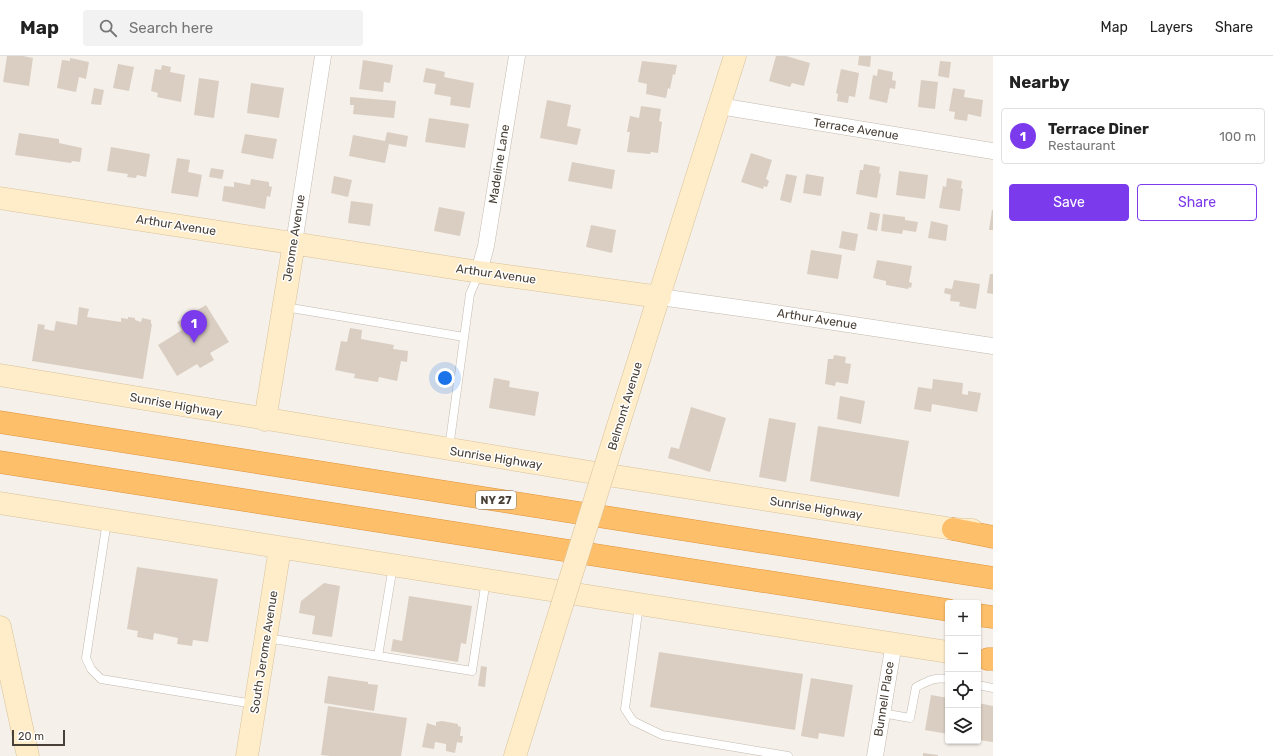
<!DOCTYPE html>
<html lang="en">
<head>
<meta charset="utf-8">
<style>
	:root { --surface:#fff; --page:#f2f2f2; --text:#222; --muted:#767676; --line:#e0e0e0; --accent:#7c3aed }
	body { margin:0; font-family:Rubik,sans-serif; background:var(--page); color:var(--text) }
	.controls { position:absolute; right:12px; bottom:12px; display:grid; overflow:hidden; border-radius:4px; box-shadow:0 1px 3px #0004 }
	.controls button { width:36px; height:36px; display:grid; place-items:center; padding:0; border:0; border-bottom:1px solid var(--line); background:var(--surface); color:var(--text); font:20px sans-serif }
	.scale { position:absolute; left:12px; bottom:10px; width:53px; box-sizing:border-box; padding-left:4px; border:2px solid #494037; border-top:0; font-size:11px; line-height:14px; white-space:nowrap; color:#494037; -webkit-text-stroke:3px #fff; paint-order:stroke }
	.you { position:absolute; left:445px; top:322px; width:14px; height:14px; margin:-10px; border:3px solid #fff; border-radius:50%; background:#1a73e8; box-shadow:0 0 0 6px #1a73e833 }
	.badge { display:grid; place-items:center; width:26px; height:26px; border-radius:50%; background:var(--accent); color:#fff; font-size:13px; font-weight:700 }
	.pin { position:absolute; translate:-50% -33px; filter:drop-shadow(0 1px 2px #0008) }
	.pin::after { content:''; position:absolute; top:21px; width:14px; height:12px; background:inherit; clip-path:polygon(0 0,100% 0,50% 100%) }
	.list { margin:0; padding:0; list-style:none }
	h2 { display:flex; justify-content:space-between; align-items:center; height:52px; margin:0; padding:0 16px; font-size:17px }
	h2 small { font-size:13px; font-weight:400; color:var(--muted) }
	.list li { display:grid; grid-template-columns:26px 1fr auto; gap:12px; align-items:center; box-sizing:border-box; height:56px; margin:0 8px 8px; padding:0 8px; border:1px solid var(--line); border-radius:4px }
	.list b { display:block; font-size:15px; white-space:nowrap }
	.list p { margin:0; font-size:13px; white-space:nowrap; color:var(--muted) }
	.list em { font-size:13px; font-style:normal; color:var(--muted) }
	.actions { display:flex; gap:8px; padding:12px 16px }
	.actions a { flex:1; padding:9px 0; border:1px solid var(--accent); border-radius:4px; text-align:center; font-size:14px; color:var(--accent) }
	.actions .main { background:var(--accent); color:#fff }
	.icon { flex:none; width:22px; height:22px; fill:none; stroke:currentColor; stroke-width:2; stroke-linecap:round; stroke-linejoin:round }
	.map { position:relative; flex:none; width:993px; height:700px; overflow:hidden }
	header { display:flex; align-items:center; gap:24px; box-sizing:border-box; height:56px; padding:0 20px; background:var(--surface); border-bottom:1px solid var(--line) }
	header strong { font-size:19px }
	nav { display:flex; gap:22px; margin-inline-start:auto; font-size:14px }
	.search { width:280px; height:36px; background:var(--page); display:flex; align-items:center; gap:10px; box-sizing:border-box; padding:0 14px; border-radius:4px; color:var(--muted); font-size:15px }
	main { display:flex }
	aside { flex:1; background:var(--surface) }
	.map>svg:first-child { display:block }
	.building { fill:#dacec2 }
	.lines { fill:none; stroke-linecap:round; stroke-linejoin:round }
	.lane-casing { stroke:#c3baaf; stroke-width:9 }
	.street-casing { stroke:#c3baaf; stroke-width:17 }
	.secondary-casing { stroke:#d8c29b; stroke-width:23 }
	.highway-casing { stroke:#df933a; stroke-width:23 }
	.lane { stroke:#fff; stroke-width:8 }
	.street { stroke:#fff; stroke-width:16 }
	.secondary { stroke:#ffedc9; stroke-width:22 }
	.highway { stroke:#febf6b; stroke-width:22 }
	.secondary-bridge-casing { stroke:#d8c29b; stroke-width:23; stroke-linecap:butt }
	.secondary-bridge { stroke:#ffedc9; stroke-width:22 }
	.labels { text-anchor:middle; stroke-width:3; stroke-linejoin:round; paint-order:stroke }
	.shield { fill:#fff; stroke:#807973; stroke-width:1 }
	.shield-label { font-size:11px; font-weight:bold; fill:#494037 }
	.street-label { font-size:12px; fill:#494037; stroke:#fff }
</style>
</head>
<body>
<header>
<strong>Map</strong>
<div class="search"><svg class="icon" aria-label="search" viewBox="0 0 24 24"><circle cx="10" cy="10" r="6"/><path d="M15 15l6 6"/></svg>Search here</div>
<nav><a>Map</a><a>Layers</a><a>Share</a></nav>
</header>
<main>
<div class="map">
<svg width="993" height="700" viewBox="0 0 993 700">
	<rect width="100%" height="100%" fill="#f5f0e9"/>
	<path class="building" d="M7,0H23L33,2L29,30L3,26Z
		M776,0H786L810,7L804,30L792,27L790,31L769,25Z
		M859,0H871L870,11L858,9Z
		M70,2L89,6L86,23L79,21L76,36L57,32L62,4L70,5Z
		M363,4L393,9L390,27L384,26L383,36L359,33Z
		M642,5L677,9L675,19L673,18L670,33L668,32L666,42L646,38L647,28L638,26Z
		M940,5L951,6L949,22L938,20Z
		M118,8L134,11L129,35L113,32Z
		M162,9L171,11L170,16L185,19L181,46L157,41L158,37L151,35L155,13L161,14Z
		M426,12L445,16L444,21L474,27L470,52L450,49L451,41L434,38L436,28L423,26Z
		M841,13L859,17L855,41L849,40L848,47L837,45L838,38L836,37Z
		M878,13L893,16L892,24L896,25L895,33L890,32L887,47L869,43L873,19L877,20Z
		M199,22L219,25L214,62L194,59Z
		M921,24L938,26L935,53L918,51Z
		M251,27L284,32L279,62L247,57Z
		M94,32L104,34L101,49L91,48Z
		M953,32L965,34L964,41L983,44L981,61L968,58L967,65L954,63L955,56L949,55Z
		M350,41L396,45L394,62L353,58L354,49H350Z
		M547,44L571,49L567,70L581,73L577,89L540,82Z
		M641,50L661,53L659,65L662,66L658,97L651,96L650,98L627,96L630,76H627L630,60L639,62Z
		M429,62L469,68L465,92L425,86Z
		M387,76L408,80L406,91L389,88L385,107L349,100L353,79L385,85Z
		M19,77L59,83V87L82,92L80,106L72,105L71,107L15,99Z
		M245,78L277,83L273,103L241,97Z
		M111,91L150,98L146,121L137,119L136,122L127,121L128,118L107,115Z
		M751,97L772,104L766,123L769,125L767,131L764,130L763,133L741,126Z
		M177,102L190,104L188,116L202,119L198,141L171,137Z
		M572,106L615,114L612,133L568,125Z
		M864,108L880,111L879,117L881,118L877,142L856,138L860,114H863Z
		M211,112L224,114L222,123L209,121Z
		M899,115L928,119L925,143L896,139Z
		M786,118L797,120L791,147L780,144Z
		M806,118L824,121L821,140L803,137Z
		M334,120L352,124L348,141L331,137Z
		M947,122L962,125L961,132L963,133L960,155L939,152L943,130L946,131Z
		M251,123L269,126V130L272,131L270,141L267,140L265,153L222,145L224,130L234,131V126L250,129Z
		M351,145L373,148L370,170L348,167Z
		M439,151L465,156L460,180L434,175Z
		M992,154H993V174H989Z
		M870,156L880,158L877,175L867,173Z
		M883,158L905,161V164L918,166L916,176L903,174L902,178L881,175Z
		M931,165L948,169L946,185L928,182Z
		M591,169L616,174L612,197L586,191Z
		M842,175L858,178L855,195L839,192Z
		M811,194L842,199L838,223L807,218Z
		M877,204L912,210L909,226L912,227L911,232L909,231L908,233L886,229V225L873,222Z
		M990,218H993V238L987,237Z
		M954,224L980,228L976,253L959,250L960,246L950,245L951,239L944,237L945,232L952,233Z
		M206,249L229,286L210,297L214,304L200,312L197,308L177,320L158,289L182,274L177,266Z
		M79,251L89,253L87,261L121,266V262L128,263V261L135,262V264L141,266L142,262L151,264V268H152L143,323L32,305L38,268L45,269L44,273L54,275L56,265L77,269Z
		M350,272L362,274L361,283L394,289L393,293L408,295L407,306L401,305L397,325L379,321L378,326L354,322L355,318L335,314L341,285L347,286Z
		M834,299L846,301L845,307L851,308L848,328L836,326L835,330L825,328L828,303H833Z
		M494,322L510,325L509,331L539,336L535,360L489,352Z
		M933,323L963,327L962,338L968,339V335L981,337L977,356L932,348L931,356L914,353L918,331L932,333Z
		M840,340L865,345L861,368L837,363Z
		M691,351L726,362L710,416L668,402L671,391L679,393Z
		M769,362L796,367L786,426L759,421Z
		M818,370L909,385L899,441L810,425Z
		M137,511L218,523L208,586L193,584L192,590L177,588L178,582L154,577L153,584L137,581L138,575L127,573Z
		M324,527L340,530L332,581L312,578L315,560L299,557L301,545Z
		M409,540L472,550L466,588L461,587L458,606L391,595L393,583L402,585Z
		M659,596L803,618L795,674L650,651Z
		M481,610L487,611L485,631L478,630Z
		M328,620L368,626V628L378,629L374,655L324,647Z
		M811,622L853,629L844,681L819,677L818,683L801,680Z
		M931,639L948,642V678L925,674Z
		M978,647L993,650V686L978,684Z
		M328,650L407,662L401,700H330L321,699Z
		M442,665L458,668V670L461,671L460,680H463L462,687L457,686L455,697L446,695V688L435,686L434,693L422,691L427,667L436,670V666Z
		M923,697L938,699V700H923Z"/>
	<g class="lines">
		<defs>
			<path id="lane" d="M285,251L464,281
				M449,392L470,238L479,217
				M107,465L86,602L91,613L101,623L254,648
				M639,549L625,653L633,665L662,679L788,700
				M267,582L472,615L486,524
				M378,600L393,510
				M978,629L993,632
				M882,657L910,662L916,631C928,625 934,621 948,623"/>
			<path id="street" d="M719,50L993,95
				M294,187L323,0
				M479,216L486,190L517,0
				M660,241L768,256L993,290
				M875,700L894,587"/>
			<path id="secondary" d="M0,142L479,216L660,241
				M0,319C317,373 635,424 953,473L972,474
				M265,364L294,187
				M617,373L735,0
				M0,447L639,548L948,596
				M0,571L28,700
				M247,700L280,492
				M515,700L552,581"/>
			<path id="highway" d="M0,366L993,522
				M0,406L948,554
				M953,473L993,481
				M978,559L993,561
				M988,603H993"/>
		</defs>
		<use href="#lane" class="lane-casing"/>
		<use href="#street" class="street-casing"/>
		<use href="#secondary" class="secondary-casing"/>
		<use href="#highway" class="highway-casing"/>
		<use href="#lane" class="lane"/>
		<use href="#street" class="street"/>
		<use href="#secondary" class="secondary"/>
		<use href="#highway" class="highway"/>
		<defs>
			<path id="secondary-bridge" d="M552,581L617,373"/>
		</defs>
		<use href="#secondary-bridge" class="secondary-bridge-casing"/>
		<use href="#secondary-bridge" class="secondary-bridge"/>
	</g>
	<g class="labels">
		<rect class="shield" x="476" y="435" width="40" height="18" rx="3"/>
		<g class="shield-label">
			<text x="496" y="448">NY 27</text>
		</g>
		<g class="street-label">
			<text transform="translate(856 73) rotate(9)" y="4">Terrace Avenue</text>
			<text transform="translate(499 108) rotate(-81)" y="4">Madeline Lane</text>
			<text transform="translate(176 169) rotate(9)" y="4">Arthur Avenue</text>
			<text transform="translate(294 182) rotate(-81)" y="4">Jerome Avenue</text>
			<text transform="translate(496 218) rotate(8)" y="4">Arthur Avenue</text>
			<text transform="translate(817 263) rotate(9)" y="4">Arthur Avenue</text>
			<text transform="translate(176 349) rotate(10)" y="4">Sunrise Highway</text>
			<text transform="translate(625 350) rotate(-73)" y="4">Belmont Avenue</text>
			<text transform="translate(496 402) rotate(9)" y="4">Sunrise Highway</text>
			<text transform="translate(816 452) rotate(9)" y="4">Sunrise Highway</text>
			<text transform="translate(264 596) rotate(-81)" y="4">South Jerome Avenue</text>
			<text transform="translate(884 643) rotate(-81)" y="4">Bunnell Place</text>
		</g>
	</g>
</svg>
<div class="controls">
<button>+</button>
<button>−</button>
<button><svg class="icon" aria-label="locate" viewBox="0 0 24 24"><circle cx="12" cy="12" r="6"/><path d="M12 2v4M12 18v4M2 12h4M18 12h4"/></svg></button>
<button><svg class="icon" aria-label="layers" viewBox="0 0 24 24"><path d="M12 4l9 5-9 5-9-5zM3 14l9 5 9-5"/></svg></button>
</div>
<div class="scale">20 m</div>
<div class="you"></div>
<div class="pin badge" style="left:194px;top:287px">1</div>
</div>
<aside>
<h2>Nearby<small></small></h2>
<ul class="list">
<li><span class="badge">1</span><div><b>Terrace Diner</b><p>Restaurant</p></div><em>100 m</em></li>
</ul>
<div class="actions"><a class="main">Save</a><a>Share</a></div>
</aside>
</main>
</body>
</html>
